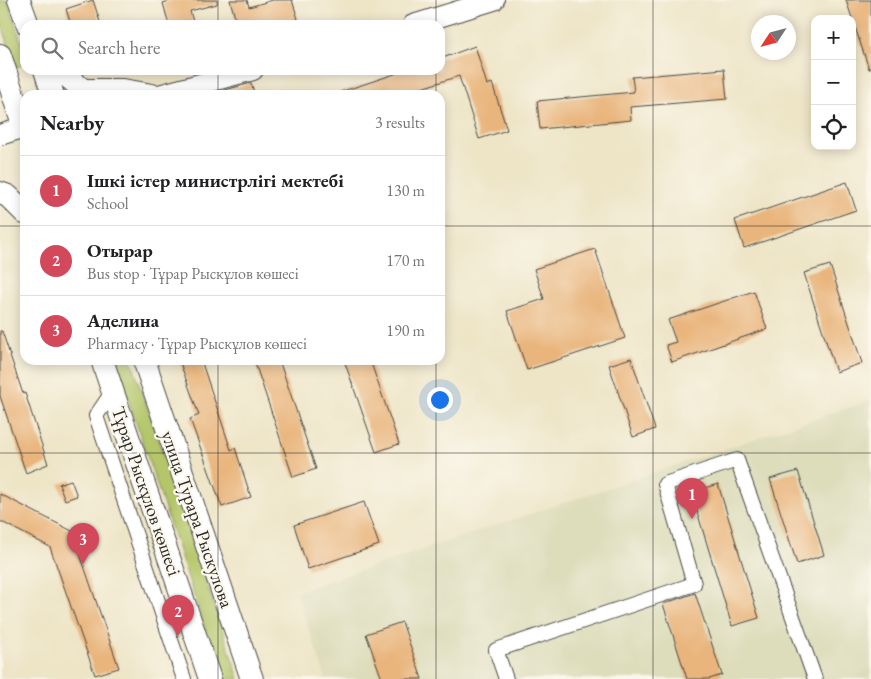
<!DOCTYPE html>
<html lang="en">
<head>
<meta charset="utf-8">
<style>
	:root { --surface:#fff; --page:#f2f2f2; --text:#202124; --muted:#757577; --line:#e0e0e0; --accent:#d1495b }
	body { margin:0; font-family:"EB Garamond",serif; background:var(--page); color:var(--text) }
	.controls { position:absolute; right:15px; top:15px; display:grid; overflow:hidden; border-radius:10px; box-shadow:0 2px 12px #0003 }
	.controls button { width:45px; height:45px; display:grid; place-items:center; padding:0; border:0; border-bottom:1px solid var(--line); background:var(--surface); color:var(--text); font:25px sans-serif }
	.compass { position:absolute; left:751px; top:15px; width:45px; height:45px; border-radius:50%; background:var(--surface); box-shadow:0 2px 12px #0003; rotate:234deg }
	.you { position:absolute; left:439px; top:399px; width:18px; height:18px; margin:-12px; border:4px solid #fff; border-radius:50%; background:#1a73e8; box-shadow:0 0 0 8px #1a73e833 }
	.badge { display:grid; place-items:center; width:32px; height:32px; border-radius:50%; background:var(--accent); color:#fff; font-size:16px; font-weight:700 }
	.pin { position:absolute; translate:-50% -41px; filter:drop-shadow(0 1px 2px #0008) }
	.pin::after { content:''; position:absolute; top:26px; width:18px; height:15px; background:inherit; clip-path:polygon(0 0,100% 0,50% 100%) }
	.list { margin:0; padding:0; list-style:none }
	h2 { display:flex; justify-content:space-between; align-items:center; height:65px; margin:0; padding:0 20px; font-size:21px }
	h2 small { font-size:16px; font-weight:400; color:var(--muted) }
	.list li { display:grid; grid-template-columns:32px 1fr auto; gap:15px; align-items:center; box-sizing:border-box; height:70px; padding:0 20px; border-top:1px solid var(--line) }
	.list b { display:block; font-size:19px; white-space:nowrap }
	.list p { margin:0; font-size:16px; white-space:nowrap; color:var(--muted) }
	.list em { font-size:16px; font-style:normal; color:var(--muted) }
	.icon { flex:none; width:28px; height:28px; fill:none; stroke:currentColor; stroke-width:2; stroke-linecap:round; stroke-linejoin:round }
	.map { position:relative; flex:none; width:871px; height:679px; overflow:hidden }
	.search { position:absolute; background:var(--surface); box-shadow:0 2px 12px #0003; left:20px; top:20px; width:425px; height:55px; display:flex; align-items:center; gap:12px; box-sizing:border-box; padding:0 18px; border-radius:15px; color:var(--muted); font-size:19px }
	.panel { position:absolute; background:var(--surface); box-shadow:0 2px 12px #0003; left:20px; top:90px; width:425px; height:275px; border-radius:15px }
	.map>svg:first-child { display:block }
	.built { fill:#ddddbc }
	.green { fill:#b4c669; stroke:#70784a }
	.building { fill:#e9b57d }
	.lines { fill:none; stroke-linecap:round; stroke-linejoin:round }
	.minor-casing { stroke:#484742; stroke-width:16 }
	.secondary-casing { stroke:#484742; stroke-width:22 }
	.primary-casing { stroke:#484742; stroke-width:24 }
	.minor { stroke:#fff; stroke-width:14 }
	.secondary { stroke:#fff; stroke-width:20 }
	.primary { stroke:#fff; stroke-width:22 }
	.grid { fill:none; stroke:#2b2b2b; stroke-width:1; stroke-opacity:0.55 }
	.labels { text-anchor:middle; stroke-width:4.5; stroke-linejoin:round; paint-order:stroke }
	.street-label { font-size:19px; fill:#2b2b2b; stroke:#fbf7ec }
</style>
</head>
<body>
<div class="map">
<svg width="871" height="679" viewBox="0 0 871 679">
	<rect width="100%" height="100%" fill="#fbf7ec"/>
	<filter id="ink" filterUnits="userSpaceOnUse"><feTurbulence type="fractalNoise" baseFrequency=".02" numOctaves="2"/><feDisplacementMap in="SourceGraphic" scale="10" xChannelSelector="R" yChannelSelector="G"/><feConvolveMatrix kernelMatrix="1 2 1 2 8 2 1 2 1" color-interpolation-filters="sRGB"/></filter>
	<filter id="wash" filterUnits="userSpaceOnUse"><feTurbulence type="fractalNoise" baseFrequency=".0096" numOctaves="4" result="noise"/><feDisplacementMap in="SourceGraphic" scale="20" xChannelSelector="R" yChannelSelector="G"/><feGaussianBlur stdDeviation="1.12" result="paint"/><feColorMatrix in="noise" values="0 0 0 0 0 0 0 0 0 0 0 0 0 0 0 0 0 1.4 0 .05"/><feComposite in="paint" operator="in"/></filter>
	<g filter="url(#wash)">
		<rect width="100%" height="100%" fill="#eee5c7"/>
		<path class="built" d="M871,400V679H326L296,592Z"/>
		<path class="green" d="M0,0H7L25,52V64L16,67L0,19Z
			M115,360H131L239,679H222Z"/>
		<g id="blocks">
			<path class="building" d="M93,0L101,25H71L66,9Z
				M173,0H217V4L190,11L194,25H169L163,3Z
				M230,0H247L249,7L273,0H292L298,19L280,25H237Z
				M846,0H871V69H869Z
				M475,46L487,85L492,83L507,130L479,139L459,76L400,95H337V93L407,70H440V59Z
				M724,69L727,99L630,107L631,120L540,129L537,101L634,92L632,77Z
				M251,83L255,95H214L218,92Z
				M847,182L856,210L744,248L735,220Z
				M595,249L625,338L527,370L507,311L544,299L534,269Z
				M830,265L862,363L836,372L804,273Z
				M754,291L767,329L672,362L666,345L676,342L668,320Z
				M0,331H2L23,394L25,393L48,464L26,473L0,396Z
				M631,358L655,429L633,437L609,365Z
				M179,360H201L231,450L235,448L251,497L222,507L190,419L199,415Z
				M254,360H279L316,469L293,477Z
				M344,360H370L399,444L376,452Z
				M798,471L824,555L797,564L770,479Z
				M71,480L77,496L65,500L59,484Z
				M718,484L759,618L732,626L691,492Z
				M0,494L72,531L119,668L95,675L50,547L0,521Z
				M364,502L379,545L308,569L294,525Z
				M695,593L722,675L709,679H687L663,604Z
				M402,622L422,679H382L366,634Z"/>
		</g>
	</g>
	<g filter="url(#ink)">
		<use href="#blocks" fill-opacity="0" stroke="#484742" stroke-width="1"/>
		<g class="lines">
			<defs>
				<path id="minor" d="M113,391L96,416L184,679
					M506,679L496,650L694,584L665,484L737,460L815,679"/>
				<path id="secondary" d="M413,25L494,0
					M159,95L253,70
					M0,135L25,127"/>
				<path id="primary" d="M19,0L28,25
					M0,55L25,131
					M45,70L53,95
					M60,70L83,90H123L152,95
					M0,193L8,196L25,213
					M102,360L210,679
					M144,360L252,679"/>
			</defs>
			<use href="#minor" class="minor-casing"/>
			<use href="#secondary" class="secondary-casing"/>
			<use href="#primary" class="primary-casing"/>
			<use href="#minor" class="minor"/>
			<use href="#secondary" class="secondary"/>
			<use href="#primary" class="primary"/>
		</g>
	</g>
	<path class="grid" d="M218,0V25M436,0V25M653,0V679M218,70V95M436,70V95M0,226H25M440,226H871M218,360V679M436,360V679M0,453H871"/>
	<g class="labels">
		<g class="street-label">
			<text transform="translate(147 491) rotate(71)" y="7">Тұрар Рыскұлов көшесі</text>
			<text transform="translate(198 519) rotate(71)" y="7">улица Турара Рыскулова</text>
		</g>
	</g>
</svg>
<div class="controls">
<button>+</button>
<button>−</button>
<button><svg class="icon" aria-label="locate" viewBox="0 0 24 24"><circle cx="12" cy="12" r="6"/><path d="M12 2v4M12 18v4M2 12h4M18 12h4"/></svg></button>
</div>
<svg class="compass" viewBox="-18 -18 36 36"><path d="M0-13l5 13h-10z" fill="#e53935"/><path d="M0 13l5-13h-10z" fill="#757577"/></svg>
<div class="you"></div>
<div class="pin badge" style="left:692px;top:519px">1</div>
<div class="pin badge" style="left:178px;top:636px">2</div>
<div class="pin badge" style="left:83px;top:564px">3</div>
<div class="search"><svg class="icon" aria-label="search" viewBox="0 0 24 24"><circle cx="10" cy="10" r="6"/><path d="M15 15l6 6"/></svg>Search here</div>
<section class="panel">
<h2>Nearby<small>3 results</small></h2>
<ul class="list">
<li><span class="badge">1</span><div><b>Ішкі істер министрлігі мектебі</b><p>School</p></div><em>130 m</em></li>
<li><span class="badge">2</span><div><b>Отырар</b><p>Bus stop · Тұрар Рыскұлов көшесі</p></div><em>170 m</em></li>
<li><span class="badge">3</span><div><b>Аделина</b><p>Pharmacy · Тұрар Рыскұлов көшесі</p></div><em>190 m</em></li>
</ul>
</section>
</div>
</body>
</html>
